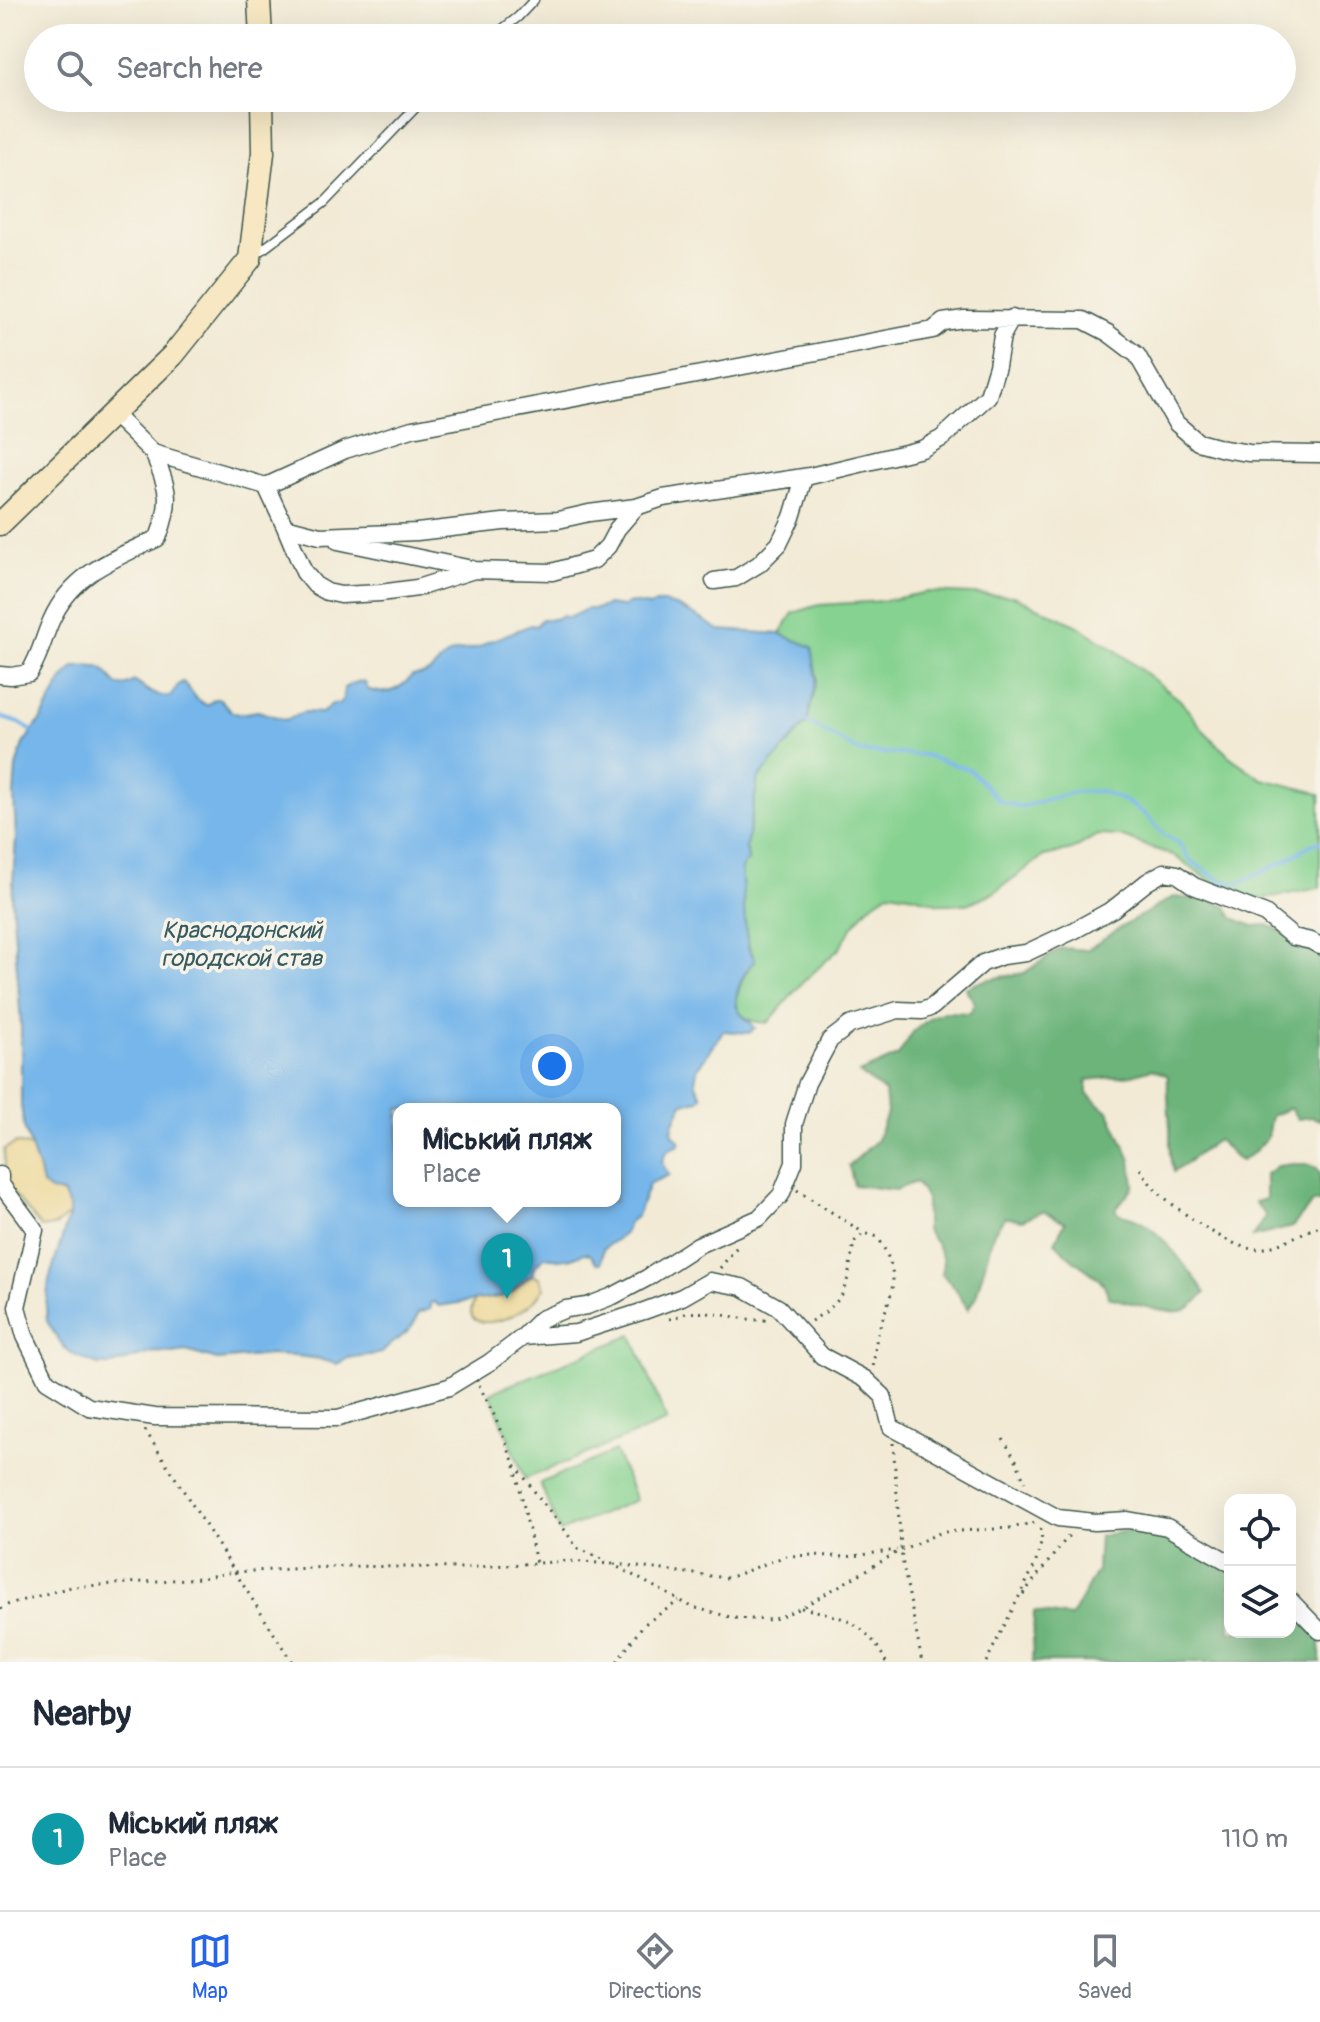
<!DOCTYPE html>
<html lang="en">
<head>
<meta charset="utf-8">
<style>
	:root { --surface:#fff; --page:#f6f6f7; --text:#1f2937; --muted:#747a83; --line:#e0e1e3; --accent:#2563eb }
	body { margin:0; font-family:Pangolin,sans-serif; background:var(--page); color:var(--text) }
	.controls { position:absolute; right:24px; bottom:24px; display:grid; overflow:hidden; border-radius:16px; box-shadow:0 8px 32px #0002 }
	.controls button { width:72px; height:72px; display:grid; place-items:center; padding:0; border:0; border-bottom:2px solid var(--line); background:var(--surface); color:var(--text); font:40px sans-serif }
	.you { position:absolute; left:552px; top:1066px; width:28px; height:28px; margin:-20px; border:6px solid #fff; border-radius:50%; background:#1a73e8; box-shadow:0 0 0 12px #1a73e833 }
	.badge { display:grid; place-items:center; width:52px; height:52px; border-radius:50%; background:var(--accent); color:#fff; font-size:26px; font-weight:700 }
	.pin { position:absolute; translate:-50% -66px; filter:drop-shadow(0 2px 4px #0008) }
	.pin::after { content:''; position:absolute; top:42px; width:28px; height:24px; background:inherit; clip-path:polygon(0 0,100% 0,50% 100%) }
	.popup { position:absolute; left:393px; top:1103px; width:228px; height:104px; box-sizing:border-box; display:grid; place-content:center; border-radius:16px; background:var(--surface); filter:drop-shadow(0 2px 6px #0005); font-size:26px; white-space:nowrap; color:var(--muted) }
	.popup b { font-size:30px; color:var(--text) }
	.popup::after { content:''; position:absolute; left:50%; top:100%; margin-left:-16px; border:16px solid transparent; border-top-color:var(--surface) }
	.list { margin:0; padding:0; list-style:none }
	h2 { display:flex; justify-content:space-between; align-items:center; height:104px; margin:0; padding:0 32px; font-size:34px }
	h2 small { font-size:26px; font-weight:400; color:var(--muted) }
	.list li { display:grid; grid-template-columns:52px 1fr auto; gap:24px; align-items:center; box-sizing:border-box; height:144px; padding:0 32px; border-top:2px solid var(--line) }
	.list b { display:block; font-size:30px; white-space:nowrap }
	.list p { margin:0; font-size:26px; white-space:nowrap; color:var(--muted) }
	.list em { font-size:26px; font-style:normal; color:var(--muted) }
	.icon { flex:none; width:44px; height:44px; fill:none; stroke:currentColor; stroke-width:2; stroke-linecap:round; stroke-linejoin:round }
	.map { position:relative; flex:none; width:1320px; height:1662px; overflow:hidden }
	.search { position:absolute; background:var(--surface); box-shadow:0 8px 32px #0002; left:24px; right:24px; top:24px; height:88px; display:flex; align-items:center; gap:20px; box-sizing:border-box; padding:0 28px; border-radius:44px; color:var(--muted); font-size:30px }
	.sheet { height:248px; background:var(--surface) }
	nav { display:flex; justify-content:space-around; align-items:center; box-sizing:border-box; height:112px; border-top:2px solid var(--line); background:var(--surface); font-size:22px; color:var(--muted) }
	nav a { display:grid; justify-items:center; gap:4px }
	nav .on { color:var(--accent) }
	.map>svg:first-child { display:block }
	.green { fill:#86d290; stroke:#528862; stroke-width:2 }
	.forest { fill:#6cb47a; stroke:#467857; stroke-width:2 }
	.sand { fill:#eeda9e; stroke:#868c69; stroke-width:2 }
	.water { fill:#76b6ea; stroke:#4a7a8f; stroke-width:2; fill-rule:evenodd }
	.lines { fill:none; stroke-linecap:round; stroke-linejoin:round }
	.stream { stroke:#76b6ea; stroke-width:4 }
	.service-casing { stroke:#3f574c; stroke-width:11 }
	.minor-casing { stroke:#3f574c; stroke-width:19 }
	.secondary-casing { stroke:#3f574c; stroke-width:25 }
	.path { stroke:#3f574c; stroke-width:3; stroke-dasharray:2 6; stroke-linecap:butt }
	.service { stroke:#fff; stroke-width:8 }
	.minor { stroke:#fff; stroke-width:16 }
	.secondary { stroke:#f7e8c3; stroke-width:22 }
	.labels { text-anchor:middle; stroke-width:7; stroke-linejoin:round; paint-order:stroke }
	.water-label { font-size:24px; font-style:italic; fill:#355b62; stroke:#f7f3e8 }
</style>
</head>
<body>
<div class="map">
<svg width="1320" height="1662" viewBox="0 0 1320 1662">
	<rect width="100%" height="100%" fill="#f7f3e8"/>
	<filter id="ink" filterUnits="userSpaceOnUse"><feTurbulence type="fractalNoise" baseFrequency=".0125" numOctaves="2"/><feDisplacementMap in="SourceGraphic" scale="16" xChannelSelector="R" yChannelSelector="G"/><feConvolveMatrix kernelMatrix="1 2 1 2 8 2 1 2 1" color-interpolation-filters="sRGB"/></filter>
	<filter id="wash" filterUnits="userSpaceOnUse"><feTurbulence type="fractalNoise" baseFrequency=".006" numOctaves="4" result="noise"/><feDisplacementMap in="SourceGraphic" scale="32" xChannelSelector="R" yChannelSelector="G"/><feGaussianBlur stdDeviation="1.8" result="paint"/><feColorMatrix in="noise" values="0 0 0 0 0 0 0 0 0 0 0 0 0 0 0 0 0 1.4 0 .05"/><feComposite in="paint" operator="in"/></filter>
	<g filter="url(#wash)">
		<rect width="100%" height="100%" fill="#f2ead5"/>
		<path class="green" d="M928,592L1014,596L1078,626L1110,646L1180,700L1205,732L1229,756L1262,779L1311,791L1320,795V888L1255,900L1231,895L1174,856L1120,836L1097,835L1072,850L1044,856L993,893L967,904H939L915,896L890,892L869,906L852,927L840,948L802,983L768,1023C717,1020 741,985 753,955C743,942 742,887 741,868L748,860L746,847L758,779L807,722L817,679L811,647L780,634L793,613L819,605L883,601Z
			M632,1335L667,1421L525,1479L490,1393Z
			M615,1451L636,1500L560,1532L540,1483Z"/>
		<path class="forest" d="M1173,897L1210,900L1227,907L1233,918L1253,926L1268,925L1320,950V1120L1312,1117L1298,1119L1290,1108L1271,1116L1267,1138L1254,1152L1241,1161C1229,1155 1228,1147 1217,1140L1174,1172C1167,1153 1171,1146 1170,1128C1169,1110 1167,1094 1168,1076L1152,1069L1132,1075L1087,1080V1094L1109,1112L1131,1160L1134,1186L1115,1210C1124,1218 1134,1217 1143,1223C1160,1234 1171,1248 1183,1263C1191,1274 1199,1281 1205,1293C1200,1298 1192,1308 1185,1310C1171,1316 1124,1301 1108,1297C1106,1277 1082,1269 1069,1256C1064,1252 1060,1246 1055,1242L1065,1222L1043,1211L1022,1220L1005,1217L994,1232L976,1296L968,1309L954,1287L942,1274L943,1260L937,1245L926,1230V1199L916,1182L895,1190L854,1185L849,1166L877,1140L887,1113L885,1092L859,1073L898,1056L913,1032L931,1017L944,1012L970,1013L975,1003L965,988L985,980L1024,973L1061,948L1087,950L1118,929Z
			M1293,1164H1306L1317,1168L1320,1173V1202L1312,1203L1292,1227L1253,1237L1266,1216L1255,1202L1266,1199V1174L1277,1166Z
			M1149,1527L1207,1555L1230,1570V1632H1290V1608L1320,1640V1662H1032L1034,1612L1071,1617L1097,1570L1099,1536Z"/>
		<path class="sand" d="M16,1143L31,1147L39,1171L42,1185L65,1195L69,1207V1215L57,1225L42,1228L6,1185L4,1149Z
			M532,1275L539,1277L544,1288C536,1301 523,1311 509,1317C493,1324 460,1328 475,1300C488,1297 501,1300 513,1292C520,1286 524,1279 532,1275Z"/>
		<path class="water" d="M630,603L650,606L656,603H665L679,607L700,618L719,630L780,634L812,647L817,679L807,722L758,779L746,847L748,860L741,868L746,933L749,950L755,960C744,972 728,1000 741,1014C746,1020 751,1021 755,1028L749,1033L723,1031L697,1069L695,1082L702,1096L699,1100L683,1103L673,1124L672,1133L680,1142L678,1146C668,1148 664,1153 662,1163L669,1175L649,1184L637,1216L629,1222L625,1233L603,1249L601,1263H597L590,1254L584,1253C565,1262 562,1259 544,1257L534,1267L532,1275C521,1280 516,1291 504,1296L439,1306L434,1302L430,1303V1309L418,1313C413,1335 395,1337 382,1353L348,1358L337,1364L314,1358L295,1356L270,1355L217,1360L186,1351L173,1353L154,1352L112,1365H98L74,1355L64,1347L56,1336L47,1321L46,1306L49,1280L69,1216V1207L63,1193L50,1191L42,1185L39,1171L24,1127L21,1105V1025L12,899L16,838L14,795L16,767L23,744L42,718L62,681L74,667C81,667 94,665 101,668C114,675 113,695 134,681C147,690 154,697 170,696L179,684L183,682C194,692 190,698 207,705L215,699H220L232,712L239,714L258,711L286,720L303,712L322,713L332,704H339L343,700L344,688C350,685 357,680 365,682L367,689C385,697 400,690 412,676C439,673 431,665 450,654C462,648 477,652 487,642L531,625L536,626L542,619H554L563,616L568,618L587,609H596L608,605L621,607ZM399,1109H615V1201H399Z"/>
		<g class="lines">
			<path class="stream" d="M0,717L19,723L32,731
				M807,722L861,752L924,755L969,769L1000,801L1021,807L1074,792L1101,791L1127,802L1147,816L1163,834L1179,843L1191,861L1220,880L1237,884L1285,861L1310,845L1320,842"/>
		</g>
	</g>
	<g filter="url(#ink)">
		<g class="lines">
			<defs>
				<path id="service" d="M491,38L518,17L534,0
					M254,256L325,202L425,98"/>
				<path id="minor" d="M112,413L153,453L266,486L345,450L412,429L933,330L943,322L964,319L1083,320L1108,333L1137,355L1176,423L1198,442L1224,449L1249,453L1320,454
					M266,486L285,527L320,536L417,532L503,522L558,520L589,513L636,507L663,498L810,476L922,449L942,438L988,396L997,366L1002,336L1012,318
					M285,527L304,572L315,585L327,592L341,595L380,593L417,588L474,570L552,572L594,560L608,546L617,529L636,507
					M338,541L472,569
					M714,581L736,578L759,564L779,544L792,517L804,478
					M0,675L11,676L29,673C40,656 43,639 51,621C72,573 114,559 158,538C172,501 169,489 153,453
					M0,1175V1183L35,1230L17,1307L25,1336L47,1381L89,1407L155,1417L338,1418L449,1387L490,1362L523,1337L576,1333L644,1311L682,1297L710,1281L742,1287L779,1308L822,1356L865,1379L883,1396L891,1427L1058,1518L1094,1522L1128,1520L1167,1527L1230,1563
					M523,1337L541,1319L566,1309L587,1306L613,1296L647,1278L698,1245L759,1218L781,1195L794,1163V1124L807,1083L830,1040L850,1025L898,1010L922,1011L932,1007L983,963L1002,956L1026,953L1075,930L1113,909L1147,882L1164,872L1177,874L1194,886L1265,914L1293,937L1311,941L1320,946
					M1290,1600L1320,1631"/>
				<path id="secondary" d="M259,0L261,38
					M0,524L173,355L250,259L263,153L262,98"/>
			</defs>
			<use href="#service" class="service-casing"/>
			<use href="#minor" class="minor-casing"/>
			<use href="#secondary" class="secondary-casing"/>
			<path class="path" d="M1140,1169C1145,1175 1149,1183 1155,1189C1173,1207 1230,1249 1255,1249C1277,1249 1299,1233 1320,1226
				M797,1190L864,1233
				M720,1268L740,1243
				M669,1319C675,1318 681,1314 688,1313C714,1310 741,1321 767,1320
				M811,1321L827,1311L841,1297L848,1278L854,1242L864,1233L878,1237C902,1279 893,1288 879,1329C875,1342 875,1356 873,1368
				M479,1385L494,1415L514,1463L542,1502L562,1526L577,1548L607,1561
				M145,1430L292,1662
				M1003,1439L1016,1460L1025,1482
				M893,1443L902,1559L922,1662
				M515,1466L536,1563
				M614,1564L728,1578L786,1556L814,1555L846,1557L897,1550
				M1023,1594L1070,1534
				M801,1608C842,1616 867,1622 886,1662
				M0,1609L9,1604L71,1587L201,1578L235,1572L347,1566L460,1568L569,1561L612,1564L692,1607L734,1618L772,1620L801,1608L901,1550L942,1532L1011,1528L1036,1522
				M617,1662L643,1625L679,1601
				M986,1662L1035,1565L1042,1540L1040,1527"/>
			<use href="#service" class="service"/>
			<use href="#minor" class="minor"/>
			<use href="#secondary" class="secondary"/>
		</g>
	</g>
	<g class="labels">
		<g class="water-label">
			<text x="242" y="938">Краснодонский<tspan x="242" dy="28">городской став</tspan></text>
		</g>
	</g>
</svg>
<div class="controls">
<button><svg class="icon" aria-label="locate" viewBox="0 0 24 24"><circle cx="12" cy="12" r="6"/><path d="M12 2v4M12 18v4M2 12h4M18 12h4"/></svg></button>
<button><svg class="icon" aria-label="layers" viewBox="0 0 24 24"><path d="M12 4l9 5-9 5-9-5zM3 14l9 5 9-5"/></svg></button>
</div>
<div class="you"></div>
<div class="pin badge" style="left:507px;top:1299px;background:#0f9aa8">1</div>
<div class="popup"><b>Міський пляж</b>Place</div>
<div class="search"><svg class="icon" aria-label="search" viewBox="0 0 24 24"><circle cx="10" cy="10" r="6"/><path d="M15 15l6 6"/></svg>Search here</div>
</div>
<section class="sheet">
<h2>Nearby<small></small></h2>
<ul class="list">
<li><span class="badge" style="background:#0f9aa8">1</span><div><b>Міський пляж</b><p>Place</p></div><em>110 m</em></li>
</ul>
</section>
<nav>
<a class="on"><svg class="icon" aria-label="map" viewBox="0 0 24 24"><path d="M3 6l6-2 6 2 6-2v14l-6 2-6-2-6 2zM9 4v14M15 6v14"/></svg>Map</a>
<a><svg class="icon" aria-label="directions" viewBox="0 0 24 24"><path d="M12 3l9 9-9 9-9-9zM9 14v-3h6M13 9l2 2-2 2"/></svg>Directions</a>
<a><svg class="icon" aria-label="saved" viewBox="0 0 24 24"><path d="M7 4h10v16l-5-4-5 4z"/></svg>Saved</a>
</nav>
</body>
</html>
